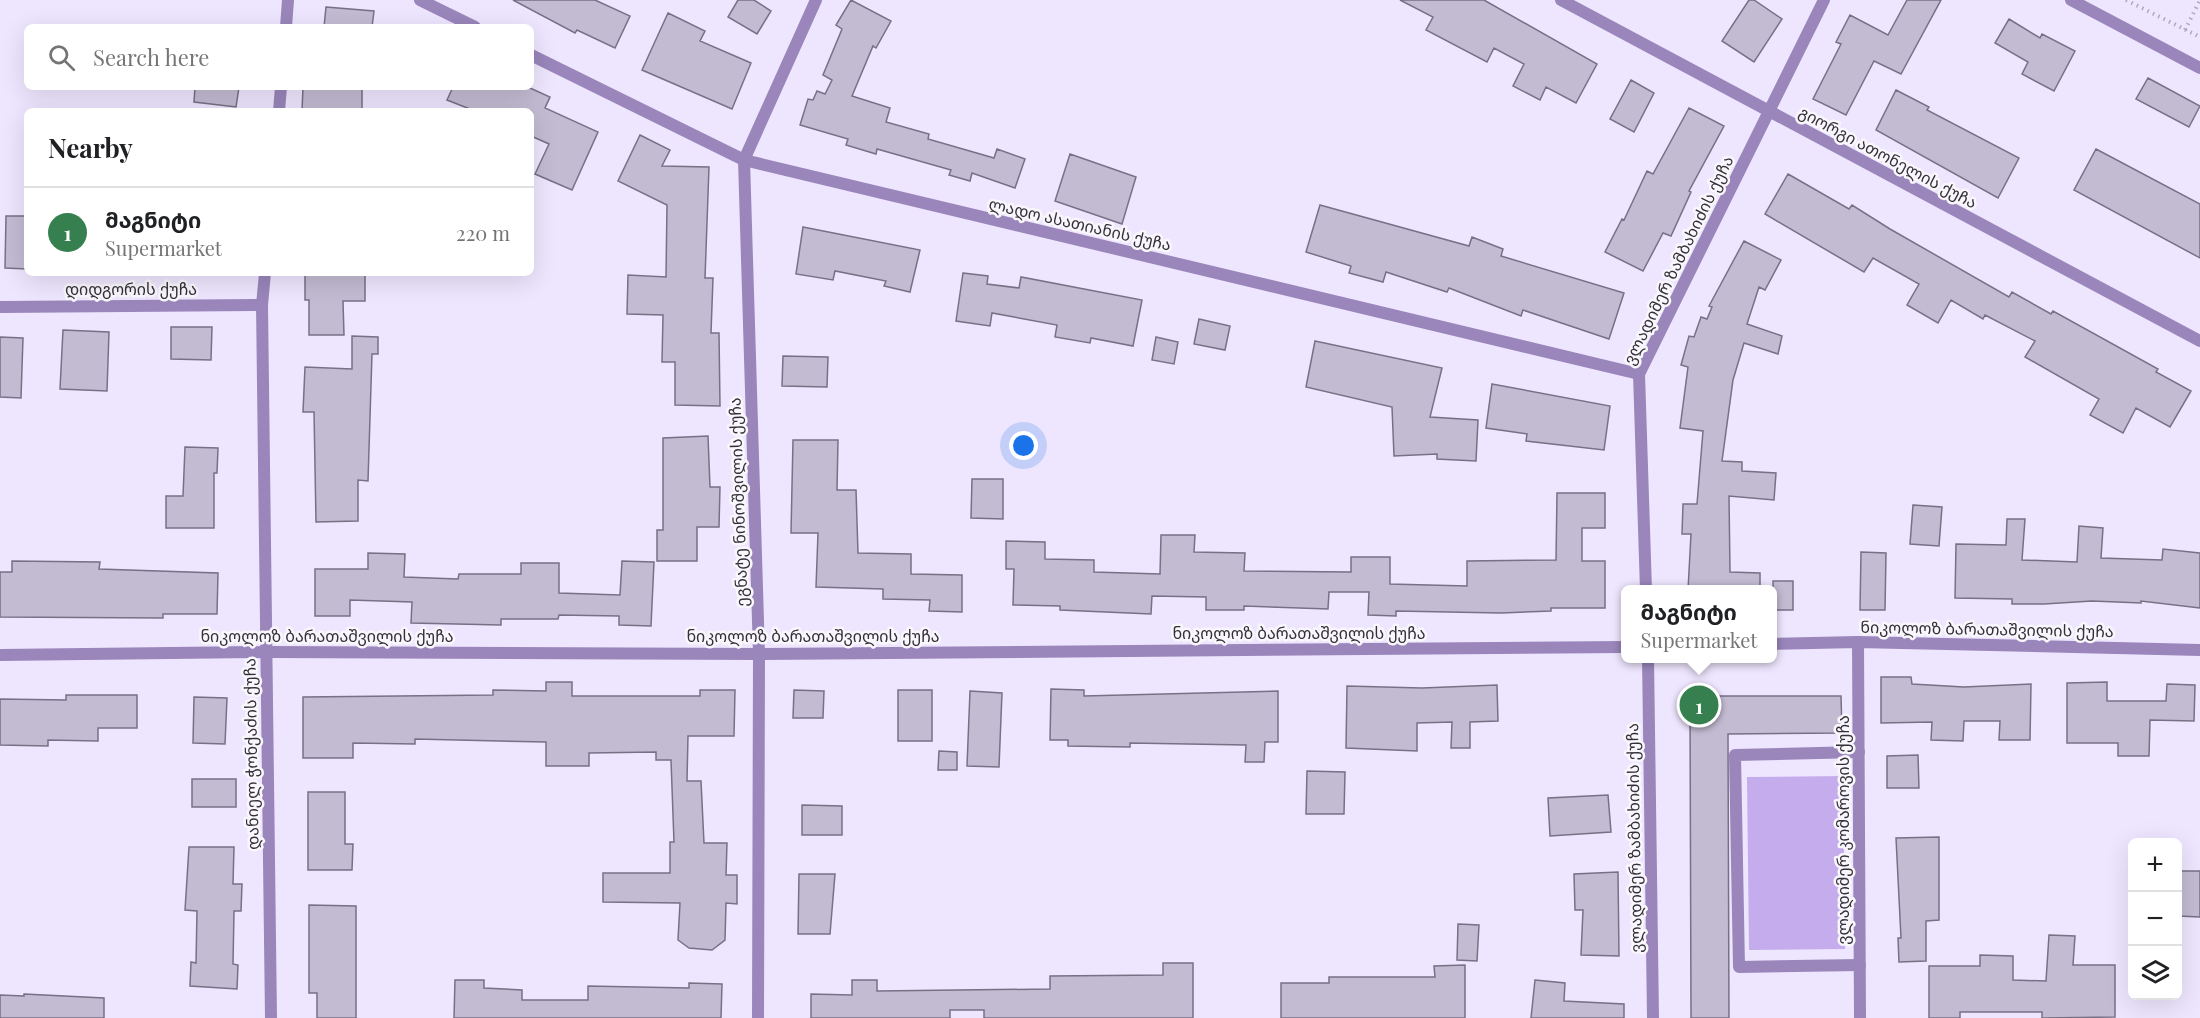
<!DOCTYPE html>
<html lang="en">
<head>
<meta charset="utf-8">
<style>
	:root { --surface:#fff; --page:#f6f6f6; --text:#202124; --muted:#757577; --line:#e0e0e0; --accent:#35804e }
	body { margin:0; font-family:"Playfair Display","Noto Sans Georgian",serif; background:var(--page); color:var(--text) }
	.controls { position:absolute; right:18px; bottom:18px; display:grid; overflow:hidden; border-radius:9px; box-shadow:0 6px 24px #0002 }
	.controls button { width:54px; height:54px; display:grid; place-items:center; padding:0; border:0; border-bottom:2px solid var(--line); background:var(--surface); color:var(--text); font:30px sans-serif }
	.you { position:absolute; left:1024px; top:446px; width:21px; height:21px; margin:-15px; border:4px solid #fff; border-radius:50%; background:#1a73e8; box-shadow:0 0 0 9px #1a73e833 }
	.badge { display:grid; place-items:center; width:39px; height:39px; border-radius:50%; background:var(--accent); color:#fff; font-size:20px; font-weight:700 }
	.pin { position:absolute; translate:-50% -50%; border:3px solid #fff; box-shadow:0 2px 6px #0006 }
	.popup { position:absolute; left:1621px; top:585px; width:156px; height:78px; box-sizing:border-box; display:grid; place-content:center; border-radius:9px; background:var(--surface); filter:drop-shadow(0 2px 4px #0005); font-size:20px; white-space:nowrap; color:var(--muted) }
	.popup b { font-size:22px; color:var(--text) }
	.popup::after { content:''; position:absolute; left:50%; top:100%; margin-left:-12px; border:12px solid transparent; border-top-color:var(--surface) }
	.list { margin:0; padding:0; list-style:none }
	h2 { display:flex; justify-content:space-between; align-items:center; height:78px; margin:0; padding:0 24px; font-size:26px }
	h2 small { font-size:20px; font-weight:400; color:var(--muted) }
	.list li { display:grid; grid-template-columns:39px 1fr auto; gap:18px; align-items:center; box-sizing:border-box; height:90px; padding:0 24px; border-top:2px solid var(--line) }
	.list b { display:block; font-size:22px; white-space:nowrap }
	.list p { margin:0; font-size:20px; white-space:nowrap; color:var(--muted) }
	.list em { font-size:20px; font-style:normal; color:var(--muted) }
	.icon { flex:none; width:33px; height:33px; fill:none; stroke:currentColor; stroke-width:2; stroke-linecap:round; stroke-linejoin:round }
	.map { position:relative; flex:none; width:2200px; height:1018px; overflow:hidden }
	.search { position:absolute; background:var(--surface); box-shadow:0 6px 24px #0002; left:24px; top:24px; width:510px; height:66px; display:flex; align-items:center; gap:15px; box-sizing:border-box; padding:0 21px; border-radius:9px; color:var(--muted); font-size:22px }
	.panel { position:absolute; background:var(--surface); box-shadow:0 6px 24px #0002; left:24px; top:108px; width:510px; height:168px; border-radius:9px }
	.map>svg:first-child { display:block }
	.green { fill:#c5aced }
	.building { fill:#c3bbd2; stroke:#787085; stroke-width:1.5 }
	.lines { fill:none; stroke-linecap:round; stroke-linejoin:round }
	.path { stroke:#b0a9bc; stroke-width:4; stroke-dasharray:1.5 4.5; stroke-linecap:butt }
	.service { stroke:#9a86bb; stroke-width:12 }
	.minor { stroke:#9a86bb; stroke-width:12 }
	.tertiary { stroke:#9a86bb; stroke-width:12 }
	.labels { text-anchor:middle; stroke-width:5; stroke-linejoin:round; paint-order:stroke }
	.street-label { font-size:16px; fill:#333039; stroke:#f9f7fc }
</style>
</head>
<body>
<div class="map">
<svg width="2200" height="1018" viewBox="0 0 2200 1018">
	<rect width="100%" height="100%" fill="#eee6fe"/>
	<path class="green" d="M1843,776L1845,949L1749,950L1747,777Z"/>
	<path class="building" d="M513,0H595L630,16L615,48L577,30L575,33Z
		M738,0H754L771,11L757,34L728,17Z
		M851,0L891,21L876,48L873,46L852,96L890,108L886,122L929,134L928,139L994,158L997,149L1025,159L1015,188L972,173L970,181L949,175L951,170L877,149L876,154L846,145L848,139L800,125L808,99L813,100L817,91L825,94L832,80L823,75L842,29L836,25Z
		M1400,0H1484L1597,64L1576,103L1546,87L1540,100L1513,86L1524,64L1494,48L1487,62L1426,30L1433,17Z
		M1749,0H1754L1782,19L1754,62L1722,41Z
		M1907,0H1941L1901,74L1874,61L1846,115L1813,99L1841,44L1836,42L1850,15L1888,35Z
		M326,7L374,11L372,27H324Z
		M668,13L705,31L700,41L751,63L732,109L642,70Z
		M2009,19L2040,38L2042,34L2075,51L2054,91L2022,74L2028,62L1995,43Z
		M2148,78L2200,106L2189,127L2136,99Z
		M1631,80L1654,93L1634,132L1610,119Z
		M195,87H239L236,107L194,102Z
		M303,87H362V111H302Z
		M453,87H528L550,97L545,108L598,132L572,190L535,174L549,144L531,136V111H475L447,100Z
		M1896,90L1929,107L1927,110L2019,158L1998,198L1876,130Z
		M1689,108L1724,126L1689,191L1691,192L1671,236L1663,233L1643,271L1605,252L1622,219L1624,220L1647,171L1653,174Z
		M640,135L670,150L662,166L709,167L705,278H713L711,333H719L720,406L675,405V362H662L663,315L627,314L628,275L666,277L667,205L618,181Z
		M2096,149L2200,204V258L2074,190Z
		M1070,154L1136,177L1122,224L1055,201Z
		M1788,174L1849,209L1852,205L1890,229L2009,297L2012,292L2051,314L2053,311L2158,369L2156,372L2191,391L2170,427L2136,408L2123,433L2090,415L2099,399L2025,357L2035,341L1985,315L1983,319L1951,300L1938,323L1907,305L1919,284L1873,258L1864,272L1765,214Z
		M1320,205L1469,246L1472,237L1503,249L1501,256L1624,293L1609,339L1523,310L1521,316L1449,288L1447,292L1386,272L1383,282L1349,273L1351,266L1306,252Z
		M6,216H27V269L5,268Z
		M803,227L920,250L910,292L884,286L886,281L835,271L833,280L796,274Z
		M1744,241L1781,260L1765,290L1759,287L1747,324L1782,336L1778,354L1744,343L1733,380L1722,461L1742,462V471L1776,473L1774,500L1729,496L1730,572L1760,573V590H1688L1691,534H1682L1683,504H1697L1703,431L1680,428L1688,367L1681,365L1689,336L1694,337L1701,317L1707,319L1712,307L1709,306Z
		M305,273H365V301H343L344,335H309V300H305Z
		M963,273L988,276L987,284L1019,288L1021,277L1142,300L1133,346L1091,338L1090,343L1055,337L1057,325L992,313L990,326L956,321Z
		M1199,319L1230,326L1225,350L1194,344Z
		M171,327H212L211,360L171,359Z
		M63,330L109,332L107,391L60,389Z
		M352,336L378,337V354H372L368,481L358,480V521L316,522L314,412H303L305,367L352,369Z
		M0,337L23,338L21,398L0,397Z
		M1156,337L1178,342L1174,364L1152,360Z
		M1315,341L1442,368L1430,417L1478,420L1476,461L1437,459V454L1394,456L1392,407L1306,387Z
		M783,356L828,357L827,387L782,386Z
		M1492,384L1610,406L1604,450L1526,441L1527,434L1486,428Z
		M708,436L710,487H720L719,527H697V561H657V530H663V438Z
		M793,440H838L837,490H856L858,553L911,554V574L962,575V612L929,611L930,600L883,599V589L816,587L818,533H791Z
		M185,447L218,448L217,473H214V528H166V496H183Z
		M972,479H1003V519L971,518Z
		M1557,493H1605V528H1582V561H1605V608H1551V611L1501,613L1396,611V616L1368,615L1369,592H1329L1328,609L1244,606V610H1206V597L1152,596L1151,614L1060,610V606L1013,605L1014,569H1006V541L1045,542V559L1094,560V572L1160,574L1161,535H1195L1194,552L1245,553L1244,571L1351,572V557H1390V584L1467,586V561L1556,560Z
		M1913,505L1942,507L1939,546L1910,544Z
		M2007,519H2025L2022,560L2077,562L2079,526L2103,528L2101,558L2162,560L2163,549L2200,553V608L2141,601V603L2092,601L2044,604H2012V599L1955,598L1956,544L2006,545Z
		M1861,552L1886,553L1885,610H1860Z
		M368,553L405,554L404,577L458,579L459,574H521V563H559V593L620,595L622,561L654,562L651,626L619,625V616L559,615L558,619H501V625L411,623L412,602L350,600V616H315V569H368Z
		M12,561L100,562L99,569L218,573L217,614H163V618L0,617V572H12Z
		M1773,581H1793V610H1773Z
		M1881,677H1911L1912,684L1964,687L2031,684L2030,740H1999L2000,721H1964L1963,741L1931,740L1932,722L1881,723Z
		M546,682H572V696H700V690H735L734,736H688L687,781H701L704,843H727L726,875H737V904L726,903L725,940L712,950L689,948L678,940L680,903L603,902V873H670V842H674L671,760H656V752L589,753V766H546V742L415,739V744L353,743V758H303V697L493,695V690L546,691Z
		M2107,682V701H2166L2167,684L2195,685L2194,721L2150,720L2149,756H2118V743H2067V683Z
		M1497,685L1498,721L1470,722V748H1451L1452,722L1417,723V751L1346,748L1347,686L1422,688Z
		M1051,689L1084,690V696L1278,691V742H1265L1264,762H1245L1246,745L1130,743V747L1068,746V740H1050Z
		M794,690L824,691L823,718H793Z
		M898,690H932V741H898Z
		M970,691L1002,693L999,767L967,766Z
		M66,695H137V728H98V741L48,740V746L0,745V699L66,700Z
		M1699,696H1841L1842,733L1728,734L1729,1018H1691L1690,703Z
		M194,697L227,698L225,744L193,743Z
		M939,751L957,752V770H938Z
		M1918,755L1919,788H1887V756Z
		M1307,771L1345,772L1344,814H1306Z
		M192,779H236V807H192Z
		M308,792H345V844H353L352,870H308Z
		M1608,795L1611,832L1550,836L1548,798Z
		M802,805L842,806V835H802Z
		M1939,837V920L1926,921V961L1899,962L1898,938H1901L1896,838Z
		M189,847H234L233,884H242L241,911H234L233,964L238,965L237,989L190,986L191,962L196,963L197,911L185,910Z
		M2178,871H2200V917L2178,916Z
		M1618,872L1619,956L1581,955L1583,910H1575L1574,874Z
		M799,874H835L830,934H798Z
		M309,905L356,906V1018H317V993H309Z
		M1458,924L1479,925L1477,961L1457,960Z
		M2049,935L2075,936L2073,965H2115V1017L2042,1018V1012H1960V1018H1929V966H1980V955L2013,956V980L2046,981Z
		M1163,963H1193V1018H984V1010H950V1018H811V994L852,995V980H877V991L1050,989V976L1163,975Z
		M1465,965V1018H1281V983H1329V977H1435L1434,966Z
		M455,980H484V988L522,990V1000H588V986L689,988V983L722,984L721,1018H454Z
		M1535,980L1565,983L1564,1001L1624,1004V1018H1531Z
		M24,994L104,998V1018H0V995L24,996Z"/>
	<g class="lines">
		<path class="path" d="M2126,0L2200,37
			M2185,30L2200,0"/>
		<path class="service" d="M1859,752L1735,755L1739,967L1860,965"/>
		<path class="minor" d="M420,0L475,27
			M1561,0L2200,341
			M286,27L288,0
			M531,55L744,160L1639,374
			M279,111L281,87
			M265,273L262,305L271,1018
			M0,307L262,305
			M1646,590L1639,374L1824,0
			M1858,642L1860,1018
			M1648,658L1653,1018"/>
		<path class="tertiary" d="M2071,0L2200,68
			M1772,644L1858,642L2200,650
			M0,655L266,652L759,654L1626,647
			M758,1018L759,654L744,160L816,0"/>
	</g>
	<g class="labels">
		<g class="street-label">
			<text transform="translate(1888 157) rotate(28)" y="6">გიორგი ათონელის ქუჩა</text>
			<text transform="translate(1080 224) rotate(13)" y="6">ლადო ასათიანის ქუჩა</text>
			<text transform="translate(1678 260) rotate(-64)" y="6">ვლადიმერ ზამბახიძის ქუჩა</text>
			<text x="131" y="295">დიდგორის ქუჩა</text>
			<text transform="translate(738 502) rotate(-92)" y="6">ეგნატე ნინოშვილის ქუჩა</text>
			<text transform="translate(1987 629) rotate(1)" y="6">ნიკოლოზ ბარათაშვილის ქუჩა</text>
			<text x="1299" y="639">ნიკოლოზ ბარათაშვილის ქუჩა</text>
			<text x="327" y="642">ნიკოლოზ ბარათაშვილის ქუჩა</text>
			<text x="813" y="642">ნიკოლოზ ბარათაშვილის ქუჩა</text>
			<text transform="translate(251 754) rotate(-91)" y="6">დანიელ ჭონქაძის ქუჩა</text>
			<text transform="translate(1843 830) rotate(-90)" y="6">ვლადიმერ კომაროვის ქუჩა</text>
			<text transform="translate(1634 838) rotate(-91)" y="6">ვლადიმერ ზამბახიძის ქუჩა</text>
		</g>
	</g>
</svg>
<div class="controls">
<button>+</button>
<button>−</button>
<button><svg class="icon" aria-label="layers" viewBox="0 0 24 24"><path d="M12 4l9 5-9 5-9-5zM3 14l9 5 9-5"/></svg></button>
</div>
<div class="you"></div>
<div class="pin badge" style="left:1699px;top:705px">1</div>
<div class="popup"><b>მაგნიტი</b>Supermarket</div>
<div class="search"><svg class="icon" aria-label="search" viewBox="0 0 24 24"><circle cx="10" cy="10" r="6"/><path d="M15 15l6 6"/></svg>Search here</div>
<section class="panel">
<h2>Nearby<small></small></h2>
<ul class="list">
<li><span class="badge">1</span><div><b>მაგნიტი</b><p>Supermarket</p></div><em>220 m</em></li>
</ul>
</section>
</div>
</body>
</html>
